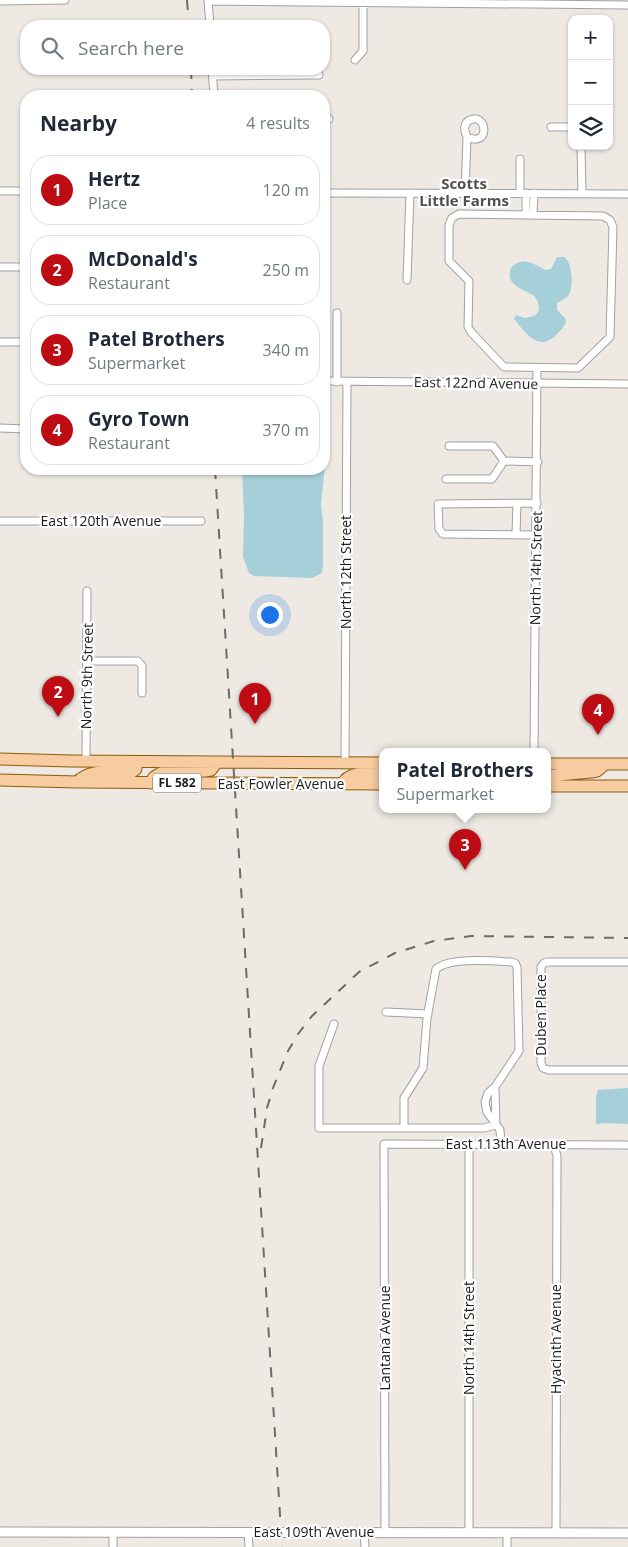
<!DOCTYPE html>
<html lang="en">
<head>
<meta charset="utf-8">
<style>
	:root { --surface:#fff; --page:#f6f6f7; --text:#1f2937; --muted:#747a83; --line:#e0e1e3; --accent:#be0c15 }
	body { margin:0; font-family:"Open Sans",sans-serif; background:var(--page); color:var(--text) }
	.controls { position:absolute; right:15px; top:15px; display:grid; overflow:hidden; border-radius:10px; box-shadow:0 1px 4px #0004 }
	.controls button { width:45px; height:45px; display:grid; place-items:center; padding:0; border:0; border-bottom:1px solid var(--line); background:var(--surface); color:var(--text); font:25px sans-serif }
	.you { position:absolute; left:269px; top:614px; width:18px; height:18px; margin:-12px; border:4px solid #fff; border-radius:50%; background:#1a73e8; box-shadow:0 0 0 8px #1a73e833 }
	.badge { display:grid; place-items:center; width:32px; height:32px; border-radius:50%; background:var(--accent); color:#fff; font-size:16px; font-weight:700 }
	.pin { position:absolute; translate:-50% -41px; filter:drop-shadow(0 1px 2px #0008) }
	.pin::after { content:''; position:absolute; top:26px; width:18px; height:15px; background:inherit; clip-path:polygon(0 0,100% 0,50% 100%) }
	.popup { position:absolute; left:379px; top:748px; width:172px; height:65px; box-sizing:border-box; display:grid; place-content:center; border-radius:10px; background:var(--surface); filter:drop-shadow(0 1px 4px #0005); font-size:16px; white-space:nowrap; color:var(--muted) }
	.popup b { font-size:19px; color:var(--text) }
	.popup::after { content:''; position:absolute; left:50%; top:100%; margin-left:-10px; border:10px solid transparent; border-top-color:var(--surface) }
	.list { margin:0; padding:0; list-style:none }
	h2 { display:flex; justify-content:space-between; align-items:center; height:65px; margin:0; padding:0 20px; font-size:21px }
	h2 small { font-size:16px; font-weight:400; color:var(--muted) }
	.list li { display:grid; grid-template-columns:32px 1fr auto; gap:15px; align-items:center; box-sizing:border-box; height:70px; margin:0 10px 10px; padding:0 10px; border:1px solid var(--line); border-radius:20px }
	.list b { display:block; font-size:19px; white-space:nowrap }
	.list p { margin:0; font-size:16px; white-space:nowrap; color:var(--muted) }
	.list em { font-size:16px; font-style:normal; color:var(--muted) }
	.icon { flex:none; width:28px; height:28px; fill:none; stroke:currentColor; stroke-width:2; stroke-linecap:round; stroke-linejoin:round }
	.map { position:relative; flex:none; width:628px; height:1547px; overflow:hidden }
	.search { position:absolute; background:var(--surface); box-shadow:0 1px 4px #0004; left:20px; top:20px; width:310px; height:55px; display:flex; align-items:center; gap:12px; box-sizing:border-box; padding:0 18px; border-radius:20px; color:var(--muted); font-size:19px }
	.panel { position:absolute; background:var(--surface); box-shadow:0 1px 4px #0004; left:20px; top:90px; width:310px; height:385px; border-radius:20px }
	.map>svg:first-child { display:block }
	.water { fill:#a6d0d9 }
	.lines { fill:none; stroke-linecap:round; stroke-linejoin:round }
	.minor-casing { stroke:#a1a1a1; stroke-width:9 }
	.tertiary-casing { stroke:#a1a1a1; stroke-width:11 }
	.primary-casing { stroke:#8d5b09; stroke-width:13 }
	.minor { stroke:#fff; stroke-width:7 }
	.tertiary { stroke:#fff; stroke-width:9 }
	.primary { stroke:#f6cca0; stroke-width:11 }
	.rail { stroke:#6b6b6b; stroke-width:2; stroke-dasharray:10 10; stroke-linecap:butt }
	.labels { text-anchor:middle; stroke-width:4.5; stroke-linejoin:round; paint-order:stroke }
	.shield { fill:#fff; stroke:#616161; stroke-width:1 }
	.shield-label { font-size:12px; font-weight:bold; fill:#1d1d1d }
	.street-label { font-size:14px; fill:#1d1d1d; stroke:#fff }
	.neighbourhood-label { font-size:15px; font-weight:bold; fill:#505050; stroke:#fff }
</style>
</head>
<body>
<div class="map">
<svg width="628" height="1547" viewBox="0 0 628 1547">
	<rect width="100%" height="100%" fill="#eeeae3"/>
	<path class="water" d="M564,257C573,262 574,288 568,296C565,298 561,301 557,303V310L565,318L566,322C564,327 560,331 556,335C539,353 525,332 514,319L516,315L525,318L534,316C539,313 540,308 538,303C538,301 535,297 534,296C526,290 507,286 510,272C510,268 513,265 517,263C528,258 537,266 546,270L551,269L557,257Z
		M324,404L329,407L330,413L321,505L323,521V564L322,573L312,578L254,576L249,573L243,557L244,516L242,469H324Z
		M628,1088V1124L601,1123L598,1125L596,1123V1097L598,1090Z"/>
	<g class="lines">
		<defs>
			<path id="minor" d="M0,1L65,0
				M210,26L208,1L628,5
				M355,60L363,51V3
				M212,69L214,96
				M213,76L319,75
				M324,119H329
				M551,127H572
				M581,146L582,194
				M520,159V193
				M0,191H26
				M324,193L628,194
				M526,193V214
				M465,194L467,137C464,131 463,123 470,120C487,112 491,148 467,137
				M459,214L603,216L610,220L613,227L610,337L578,368L504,367L471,332L468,327L469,281L449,261V225L452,218Z
				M533,214L534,193
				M0,267H26
				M407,280L410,193
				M337,313V382
				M0,342H26
				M324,381L628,384
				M0,428L26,429
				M449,446H493L504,461L538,462
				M446,479H492L504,461
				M0,521H201
				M516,534L517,503
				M537,535L443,534L439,529L438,504L537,503
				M86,661H138L142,666V693
				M534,751L537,368
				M86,761L87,591
				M345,763L347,382
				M628,962H548L544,963L541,967V1063L543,1068L549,1070H628
				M386,1012L428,1014
				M334,1024L319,1066V1128H484L496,1125
				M495,1087L496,1125
				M404,1128V1098L423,1068L427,1018L436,969C450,957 492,961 511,962L515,963L517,967L519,1051L495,1087L488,1093L485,1102L487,1112L500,1130L501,1144
				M469,1143V1532
				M554,1145L557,1156L556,1533
				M113,1532V1547
				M248,1532L249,1547
				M364,1532L365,1547
				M385,1532L384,1144L628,1145
				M507,1533V1547"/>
			<path id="tertiary" d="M0,1532L628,1533"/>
			<path id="primary" d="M0,759L71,761L382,763
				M548,764H628
				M548,776L591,772L597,771L603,766
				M0,780L77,782L382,784
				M77,782C91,767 114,774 132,772L136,769V762
				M150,783L154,777L161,773L205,771L211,770L217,762
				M342,784C350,770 368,774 382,774
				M548,786H628"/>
		</defs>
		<use href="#minor" class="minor-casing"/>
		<use href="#tertiary" class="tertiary-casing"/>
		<use href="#primary" class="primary-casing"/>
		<use href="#minor" class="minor"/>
		<use href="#tertiary" class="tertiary"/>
		<use href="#primary" class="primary"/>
		<path class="rail" d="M187,0L189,26
			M191,69L192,96
			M215,469L282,1547
			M261,1148L267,1108L273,1088L288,1051L298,1034L312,1016L359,972L395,953L434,941L471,936L628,938"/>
	</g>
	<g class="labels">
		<rect class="shield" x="153" y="773.5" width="48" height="19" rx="4"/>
		<g class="shield-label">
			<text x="177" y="787">FL 582</text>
		</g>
		<g class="street-label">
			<text transform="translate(476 383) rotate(1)" y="5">East 122nd Avenue</text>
			<text x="101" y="526">East 120th Avenue</text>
			<text transform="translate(536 568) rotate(-89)" y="5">North 14th Street</text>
			<text transform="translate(346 572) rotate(-90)" y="5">North 12th Street</text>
			<text transform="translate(87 676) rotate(-89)" y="5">North 9th Street</text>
			<text x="281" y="789">East Fowler Avenue</text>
			<text transform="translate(541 1015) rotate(-90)" y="5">Duben Place</text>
			<text x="506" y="1149">East 113th Avenue</text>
			<text transform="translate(385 1338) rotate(-90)" y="5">Lantana Avenue</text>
			<text transform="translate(469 1338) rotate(-90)" y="5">North 14th Street</text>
			<text transform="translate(556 1339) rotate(-90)" y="5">Hyacinth Avenue</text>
			<text x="314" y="1537">East 109th Avenue</text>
		</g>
		<g class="neighbourhood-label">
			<text x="464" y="189">Scotts<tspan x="464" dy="17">Little Farms</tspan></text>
		</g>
	</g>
</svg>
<div class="controls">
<button>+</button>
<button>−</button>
<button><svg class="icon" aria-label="layers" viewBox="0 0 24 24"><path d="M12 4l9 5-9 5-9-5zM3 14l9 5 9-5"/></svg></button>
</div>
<div class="you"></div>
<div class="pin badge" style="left:255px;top:724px">1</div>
<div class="pin badge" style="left:58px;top:717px">2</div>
<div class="pin badge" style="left:465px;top:870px">3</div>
<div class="popup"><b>Patel Brothers</b>Supermarket</div>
<div class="pin badge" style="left:598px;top:735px">4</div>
<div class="search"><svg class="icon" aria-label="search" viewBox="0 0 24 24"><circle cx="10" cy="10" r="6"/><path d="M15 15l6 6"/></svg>Search here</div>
<section class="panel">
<h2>Nearby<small>4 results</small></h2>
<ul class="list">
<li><span class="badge">1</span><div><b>Hertz</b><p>Place</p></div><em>120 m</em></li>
<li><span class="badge">2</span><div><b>McDonald's</b><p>Restaurant</p></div><em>250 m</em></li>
<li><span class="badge">3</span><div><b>Patel Brothers</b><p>Supermarket</p></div><em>340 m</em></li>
<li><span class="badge">4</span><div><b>Gyro Town</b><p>Restaurant</p></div><em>370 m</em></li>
</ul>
</section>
</div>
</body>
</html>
